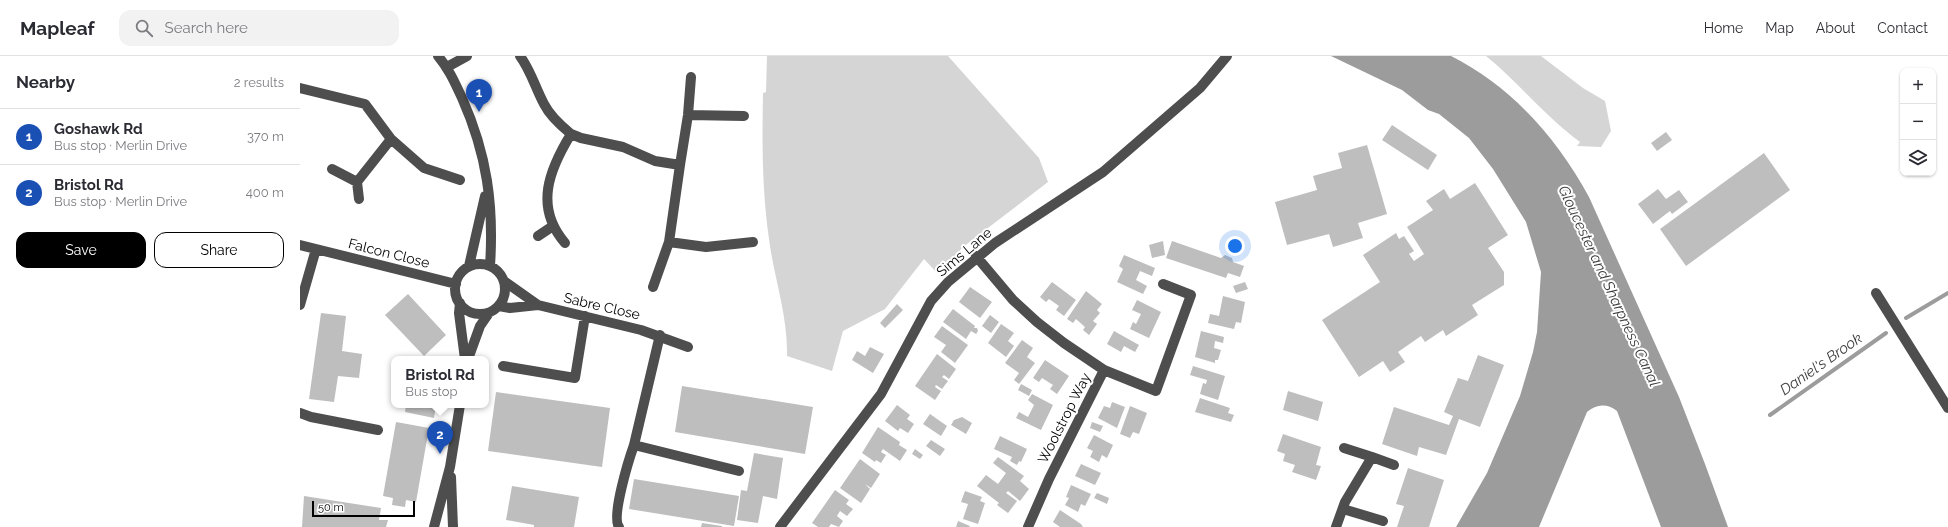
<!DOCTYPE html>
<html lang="en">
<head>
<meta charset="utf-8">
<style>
	:root { --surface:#fff; --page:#f2f2f3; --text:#2b2b33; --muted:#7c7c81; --line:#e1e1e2; --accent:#000 }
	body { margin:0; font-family:Raleway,sans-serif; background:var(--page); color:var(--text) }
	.controls { position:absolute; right:12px; top:12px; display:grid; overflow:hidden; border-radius:8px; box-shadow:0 1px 3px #0004 }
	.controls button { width:36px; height:36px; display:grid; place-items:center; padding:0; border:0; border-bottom:1px solid var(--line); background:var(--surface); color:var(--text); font:20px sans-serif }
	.scale { position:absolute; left:12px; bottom:10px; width:103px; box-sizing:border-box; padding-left:4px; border:2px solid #000; border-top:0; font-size:11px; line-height:14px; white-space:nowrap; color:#000; -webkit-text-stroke:3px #fff; paint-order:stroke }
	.you { position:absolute; left:935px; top:190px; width:14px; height:14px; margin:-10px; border:3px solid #fff; border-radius:50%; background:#1a73e8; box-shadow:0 0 0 6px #1a73e833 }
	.badge { display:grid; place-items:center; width:26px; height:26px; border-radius:50%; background:var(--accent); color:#fff; font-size:13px; font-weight:700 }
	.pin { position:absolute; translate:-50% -33px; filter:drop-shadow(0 1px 2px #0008) }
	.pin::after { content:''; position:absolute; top:21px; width:14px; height:12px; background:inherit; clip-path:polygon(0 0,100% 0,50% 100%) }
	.popup { position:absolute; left:91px; top:300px; width:98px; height:52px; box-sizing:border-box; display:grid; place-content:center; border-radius:8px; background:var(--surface); filter:drop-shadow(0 1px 3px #0005); font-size:13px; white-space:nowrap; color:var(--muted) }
	.popup b { font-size:15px; color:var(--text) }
	.popup::after { content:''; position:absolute; left:50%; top:100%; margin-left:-8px; border:8px solid transparent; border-top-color:var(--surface) }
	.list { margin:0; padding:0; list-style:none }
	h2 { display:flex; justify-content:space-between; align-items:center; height:52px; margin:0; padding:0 16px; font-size:17px }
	h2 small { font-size:13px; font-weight:400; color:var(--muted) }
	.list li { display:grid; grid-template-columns:26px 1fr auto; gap:12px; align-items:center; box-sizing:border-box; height:56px; padding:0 16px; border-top:1px solid var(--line) }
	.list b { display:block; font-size:15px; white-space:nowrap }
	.list p { margin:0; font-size:13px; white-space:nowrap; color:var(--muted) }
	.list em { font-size:13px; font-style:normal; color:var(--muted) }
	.actions { display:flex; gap:8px; padding:12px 16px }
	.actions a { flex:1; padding:9px 0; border:1px solid var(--accent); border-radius:12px; text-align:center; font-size:14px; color:var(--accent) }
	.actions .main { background:var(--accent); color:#fff }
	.icon { flex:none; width:22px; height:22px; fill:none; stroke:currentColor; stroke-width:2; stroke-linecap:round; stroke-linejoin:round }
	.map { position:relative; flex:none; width:1648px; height:471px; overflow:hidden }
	header { display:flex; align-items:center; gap:24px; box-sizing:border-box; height:56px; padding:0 20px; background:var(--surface); border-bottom:1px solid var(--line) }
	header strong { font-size:19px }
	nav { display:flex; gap:22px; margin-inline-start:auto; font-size:14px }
	.search { width:280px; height:36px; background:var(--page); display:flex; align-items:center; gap:10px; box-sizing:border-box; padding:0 14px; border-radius:12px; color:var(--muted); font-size:15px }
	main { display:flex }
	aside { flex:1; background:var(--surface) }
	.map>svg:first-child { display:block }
	.green { fill:#d5d5d5 }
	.water { fill:#9c9c9c }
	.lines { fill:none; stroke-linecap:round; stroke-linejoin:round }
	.stream { stroke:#9c9c9c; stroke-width:4 }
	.building { fill:#bebebe }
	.minor { stroke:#4e4e4e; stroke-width:10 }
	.labels { text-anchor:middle; stroke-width:4; stroke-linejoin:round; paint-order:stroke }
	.street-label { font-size:14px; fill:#000; stroke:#fff }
	.water-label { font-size:15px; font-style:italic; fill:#3d3d3d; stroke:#fff }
</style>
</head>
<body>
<header>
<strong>Mapleaf</strong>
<div class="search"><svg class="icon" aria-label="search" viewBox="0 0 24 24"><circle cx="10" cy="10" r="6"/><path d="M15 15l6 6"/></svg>Search here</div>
<nav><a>Home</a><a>Map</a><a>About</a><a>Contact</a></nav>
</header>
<main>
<aside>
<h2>Nearby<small>2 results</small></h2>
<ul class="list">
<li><span class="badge" style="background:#1a4fb4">1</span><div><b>Goshawk Rd</b><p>Bus stop · Merlin Drive</p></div><em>370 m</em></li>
<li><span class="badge" style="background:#1a4fb4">2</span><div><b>Bristol Rd</b><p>Bus stop · Merlin Drive</p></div><em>400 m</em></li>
</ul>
<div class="actions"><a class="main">Save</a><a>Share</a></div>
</aside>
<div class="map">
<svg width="1648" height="471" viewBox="0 0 1648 471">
	<rect width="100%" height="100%" fill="#fff"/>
	<path class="green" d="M467,0H648L739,102L748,126L663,191L638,218L624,203L585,253L543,275L532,315L487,300C488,260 474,222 469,183C462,135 462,85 463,37L466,36Z
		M1186,0H1241L1283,32L1305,45L1311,75L1301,91L1277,90L1280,86C1246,61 1219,27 1186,0Z"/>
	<path class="water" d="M1031,0H1151C1211,30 1257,82 1289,141L1379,341L1405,408L1428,471H1361L1317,355C1307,347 1296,348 1287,356L1239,471H1156L1187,417L1220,340L1233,296L1237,276L1241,216L1226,166L1193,113L1169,82L1139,58L1128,54L1102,34Z"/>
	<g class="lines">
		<path class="stream" d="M1606,262L1648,237
			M1470,359L1586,277"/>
	</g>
	<path class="building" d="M1092,69L1137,99L1128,114L1082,84Z
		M1366,76L1372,84L1357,95L1351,87Z
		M1067,89L1087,158L1058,167L1063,182L1033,191L1029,178L987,189L975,146L1017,134L1013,120L1042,112L1038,97Z
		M1464,97L1490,134L1386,210L1360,173Z
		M1175,127L1208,179L1188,192L1204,216V229L1172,249L1178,259L1146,280L1143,274L1125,286L1121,280L1098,296L1105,306L1090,316L1083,305L1059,321L1022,264L1080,226L1063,199L1096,177L1099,183L1104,180L1114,195L1109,198L1114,205L1124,198L1107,171L1133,154L1126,145L1144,133L1150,143Z
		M1358,133L1366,143L1379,134L1388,146L1372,158L1370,155L1353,168L1338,148Z
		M863,185L865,199L852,202L849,189Z
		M872,185L921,202L925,199L932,202L933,206L944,210L940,221L928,217L926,222L866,202Z
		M824,199L855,212L852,220L840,215L836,224L847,230L843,238L817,226L823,213L819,210Z
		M752,226L776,244L764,260L756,254L759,250L749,243L746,246L740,241Z
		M945,226L948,233L936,237L933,230Z
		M670,231L692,246L680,262L659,246Z
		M786,235L802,248L797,254L800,257L793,265L797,268L789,279L783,274L785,271L776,263L773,267L767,263Z
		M108,238L146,279L124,300L85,259Z
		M923,240L945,246L941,267L936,266L934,273L908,267L910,258L919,260Z
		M837,244L861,256L849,282L830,273L833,266L836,268L841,258L832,254Z
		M597,248L603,254L585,272L580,267Z
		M653,253L675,270L674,272H677L678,275L676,278L671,275L666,283L643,266Z
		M21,257L46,260L42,295L62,298L59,322L38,320L34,346L9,343Z
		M690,259L699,266L691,277L682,270Z
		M701,268L714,277L708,285L714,290L706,301L688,287Z
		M642,270L668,289L655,307L641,296L646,289L634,281Z
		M814,275L839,289L835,296L824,290L821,296L807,288Z
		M901,275L924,281L923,287L915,285L914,292L921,294L918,304H915V307L895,301Z
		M722,284L733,292L727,301L735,307L719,328L714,324L719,317L705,307Z
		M570,291L584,298L573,317L552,304L557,295L565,300Z
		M637,298L656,313L649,323L644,319L642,321L648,325L642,333L636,329L635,331L641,335L635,344L615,330Z
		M1178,299L1204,309L1180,371L1159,363L1146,399L1119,391L1117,400L1082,388L1094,351L1149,369L1153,360L1144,356L1158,322L1168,325Z
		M745,304L769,320L757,338L750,333L753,329L742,322L739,326L733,322Z
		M893,310L925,320L918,344L900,338L903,327L906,328L907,324L890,319Z
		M721,328L732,334L729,340L718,334Z
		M382,330L513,351L505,398L375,376Z
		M988,335L1023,346L1018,365L983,354Z
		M196,336L310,352L302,411L188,395Z
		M732,338L753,349L741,374L716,362L719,356L728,361L734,349L728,344Z
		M900,342L930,352L928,357L934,359L931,366L895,356Z
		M812,346L825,351L817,372L798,362L804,350L810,352Z
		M106,349H136L134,362L105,356Z
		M597,349L610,359L607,363L614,368L608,377L600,372L598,375L585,365Z
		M830,350L847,357L839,378L833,376L830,382L820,378Z
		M630,358L647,370L641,380L623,368Z
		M662,361L672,367L666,378L651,369L654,364Z
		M96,366L129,372L116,446L106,444L105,451L92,449L93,442L83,440Z
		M792,366L803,370L800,376L790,372Z
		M578,371L600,386L599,389L607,394L600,405L583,393L581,396L586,399L581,407L576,404L575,406L562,397Z
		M983,378L1021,391L1016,409L1021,410L1016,424L992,416L995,409L983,405L985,398L977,395Z
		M794,379L813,389L807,402L802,399L799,406L790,401L793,395L787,392Z
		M700,380L727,393L721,406L719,405L717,409L710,405L712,401L694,393Z
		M631,384L645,393L640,400L626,390Z
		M615,393L623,399L620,403L612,398Z
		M454,397L483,402L477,443L463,440L458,467L437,464L441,434L447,435Z
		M698,401L724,420L720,425L729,433L720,445L708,435L706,437L717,445L708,457L697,449L699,447L677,430L686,419L698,428L706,417L693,407Z
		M560,403L580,418L571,432L565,428L570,433L561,447L540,432Z
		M781,408L801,417L795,429L775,420Z
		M1108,412L1144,424L1129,471H1097L1104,450L1096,448Z
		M334,423L439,440L434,470L329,453Z
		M771,429L791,438L785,450L781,448L778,456L765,449L769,442L766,441Z
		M212,430L279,441L274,471H234V469L206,464Z
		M535,434L549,444L546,448L553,453L547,460L540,455L537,460L543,465L539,471L531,468L529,471H518L512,467Z
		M665,435L682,441L680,445L685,447L678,468L663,463L668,448L661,446Z
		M797,437L809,442L807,448L794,442Z
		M4,440L81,452L79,464H88L86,471H2Z
		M760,454L781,468L783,471H760L753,466Z
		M658,465L670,470L669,471H656Z
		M402,467L422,470V471H401Z"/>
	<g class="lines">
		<path class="minor" d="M138,0C149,13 155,27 162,42C187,98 194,149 190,210
			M220,0C231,15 235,31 244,48C250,60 260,69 271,78C249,114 234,151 265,187
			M147,11L167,0
			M0,32L65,48L91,83L124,112L160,124
			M388,59L444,60
			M271,78L281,82L323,91L355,105L380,109L388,59L391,21
			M380,109L369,186L406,191L453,186
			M32,113L57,126L91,83
			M57,126L59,143
			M238,180L253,170
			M0,189L156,228
			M676,200L713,244L737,266L764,287L804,314L856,335L891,239L863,228
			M155 233a25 25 0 1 1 50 0a25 25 0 1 1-50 0Z
			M169,210L185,140
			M204,225L238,249
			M353,231L369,186
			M1576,237L1648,352
			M160,247L159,257L165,303
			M0,249L16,193
			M199,250L210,252L238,249L341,274L388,291
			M360,279L334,389L439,415
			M168,303L180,270L189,257
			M203,310L275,322L285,260
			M0,357L11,361L78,374
			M1072,401L1094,409
			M151,421L153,471
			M1043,453L1083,465
			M134,471L150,411L160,349
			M319,471C311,461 329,403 334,389
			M480,471L581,338L631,245L648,226L695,187L803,116L900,32L927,0
			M728,471L749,423L804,314
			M1036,471L1045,446L1072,401L1044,392"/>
	</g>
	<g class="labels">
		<g class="street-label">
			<text transform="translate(664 196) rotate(-40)" y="5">Sims Lane</text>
			<text transform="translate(89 197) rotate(14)" y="5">Falcon Close</text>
			<text transform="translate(302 250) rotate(13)" y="5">Sabre Close</text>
			<text transform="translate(764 362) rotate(-63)" y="5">Woolstrop Way</text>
		</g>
		<g class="water-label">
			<text transform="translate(1309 230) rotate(65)" y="5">Gloucester and Sharpness Canal</text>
			<text transform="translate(1521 308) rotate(-35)" y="5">Daniel's Brook</text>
		</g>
	</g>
</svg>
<div class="controls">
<button>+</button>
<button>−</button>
<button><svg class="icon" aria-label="layers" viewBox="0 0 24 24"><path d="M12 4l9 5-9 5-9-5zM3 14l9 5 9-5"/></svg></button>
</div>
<div class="scale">50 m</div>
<div class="you"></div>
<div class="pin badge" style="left:179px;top:56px;background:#1a4fb4">1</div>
<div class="pin badge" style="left:140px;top:398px;background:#1a4fb4">2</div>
<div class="popup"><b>Bristol Rd</b>Bus stop</div>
</div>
</main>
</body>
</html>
